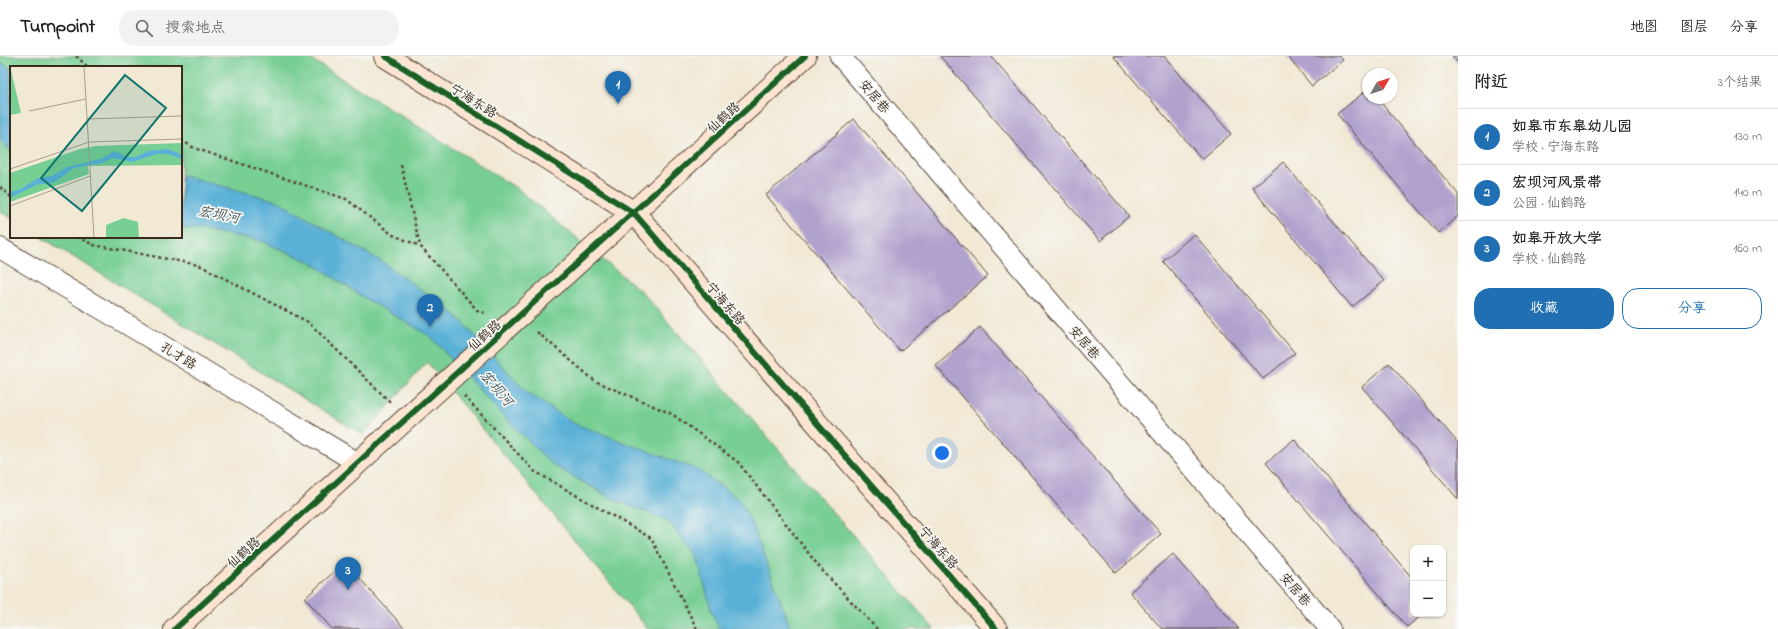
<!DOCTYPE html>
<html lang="zh">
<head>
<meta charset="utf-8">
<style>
	:root { --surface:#fff; --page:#f2f2f2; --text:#202124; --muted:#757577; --line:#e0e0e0; --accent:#1f6fb2 }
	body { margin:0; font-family:"Indie Flower","LXGW WenKai TC",sans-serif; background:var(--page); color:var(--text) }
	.controls { position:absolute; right:12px; bottom:12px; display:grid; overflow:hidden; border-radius:8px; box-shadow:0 1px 3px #0004 }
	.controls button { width:36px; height:36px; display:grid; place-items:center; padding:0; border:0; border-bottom:1px solid var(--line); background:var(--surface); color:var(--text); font:20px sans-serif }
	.compass { position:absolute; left:1362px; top:12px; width:36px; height:36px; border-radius:50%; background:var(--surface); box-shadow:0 1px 3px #0004; rotate:51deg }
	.you { position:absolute; left:942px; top:397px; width:14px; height:14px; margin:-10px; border:3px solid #fff; border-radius:50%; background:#1a73e8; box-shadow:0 0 0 6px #1a73e833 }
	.badge { display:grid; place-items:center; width:26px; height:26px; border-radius:50%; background:var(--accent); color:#fff; font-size:13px; font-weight:700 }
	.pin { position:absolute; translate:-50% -33px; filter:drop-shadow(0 1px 2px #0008) }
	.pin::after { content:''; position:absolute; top:21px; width:14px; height:12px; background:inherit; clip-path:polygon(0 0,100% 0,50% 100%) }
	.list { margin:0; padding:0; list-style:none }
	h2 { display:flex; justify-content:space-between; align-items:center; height:52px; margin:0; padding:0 16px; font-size:17px }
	h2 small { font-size:13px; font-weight:400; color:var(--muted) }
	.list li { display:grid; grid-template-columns:26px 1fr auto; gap:12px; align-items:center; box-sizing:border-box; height:56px; padding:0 16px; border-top:1px solid var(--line) }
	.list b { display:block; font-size:15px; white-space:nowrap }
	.list p { margin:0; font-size:13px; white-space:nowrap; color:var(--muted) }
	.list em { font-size:13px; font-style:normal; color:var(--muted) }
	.actions { display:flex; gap:8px; padding:12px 16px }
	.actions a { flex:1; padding:9px 0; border:1px solid var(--accent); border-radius:16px; text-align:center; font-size:14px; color:var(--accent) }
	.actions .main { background:var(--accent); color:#fff }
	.icon { flex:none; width:22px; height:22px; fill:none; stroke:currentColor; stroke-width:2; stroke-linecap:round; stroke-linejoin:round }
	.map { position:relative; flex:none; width:1458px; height:573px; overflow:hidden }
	header { display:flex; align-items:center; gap:24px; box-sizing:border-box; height:56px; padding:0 20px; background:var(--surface); border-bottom:1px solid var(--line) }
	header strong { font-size:19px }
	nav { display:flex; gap:22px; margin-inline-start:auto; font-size:14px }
	.search { width:280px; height:36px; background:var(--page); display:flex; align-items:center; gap:10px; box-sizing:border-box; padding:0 14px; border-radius:16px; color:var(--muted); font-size:15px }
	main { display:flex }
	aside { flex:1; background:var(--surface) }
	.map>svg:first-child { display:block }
	.green { fill:#78cf94; stroke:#5a7c59 }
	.water { fill:#5ab1d7; stroke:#4a6e7a }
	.building { fill:#b1a1cd }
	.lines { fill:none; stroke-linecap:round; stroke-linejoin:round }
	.street-casing { stroke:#564739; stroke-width:22 }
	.secondary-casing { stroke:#564739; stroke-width:24 }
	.path { stroke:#564739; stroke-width:2.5; stroke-dasharray:3 3; stroke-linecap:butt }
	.street { stroke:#fff; stroke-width:20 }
	.secondary { stroke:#fde4d0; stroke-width:22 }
	.cycleway-casing { stroke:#f6f6f2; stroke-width:8 }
	.cycleway { stroke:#1b5e20; stroke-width:6 }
	.labels { text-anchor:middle; stroke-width:3.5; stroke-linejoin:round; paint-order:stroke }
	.street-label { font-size:13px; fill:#3b2a1e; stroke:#f6f6f2 }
	.water-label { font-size:14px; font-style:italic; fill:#46595f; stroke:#f6f6f2 }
	.inset-road { fill:none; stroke:#a99d8c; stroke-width:1 }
	.view { fill:#0f766e; fill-opacity:0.15; stroke:#0f766e; stroke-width:2 }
	.inset-edge { fill:none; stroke:#3b2a1e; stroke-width:2 }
</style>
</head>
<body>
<header>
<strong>Turnpoint</strong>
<div class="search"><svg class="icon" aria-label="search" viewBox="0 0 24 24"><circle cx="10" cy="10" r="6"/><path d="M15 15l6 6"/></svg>搜索地点</div>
<nav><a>地图</a><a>图层</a><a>分享</a></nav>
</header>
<main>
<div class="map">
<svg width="1458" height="573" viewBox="0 0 1458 573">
	<rect width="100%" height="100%" fill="#f6f6f2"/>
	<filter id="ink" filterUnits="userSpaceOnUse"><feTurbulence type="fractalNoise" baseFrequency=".025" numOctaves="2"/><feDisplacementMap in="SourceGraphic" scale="8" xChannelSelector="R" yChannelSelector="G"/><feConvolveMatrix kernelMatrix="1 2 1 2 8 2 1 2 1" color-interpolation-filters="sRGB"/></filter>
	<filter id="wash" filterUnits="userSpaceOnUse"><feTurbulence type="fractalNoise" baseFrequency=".012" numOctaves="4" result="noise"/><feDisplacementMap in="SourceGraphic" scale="16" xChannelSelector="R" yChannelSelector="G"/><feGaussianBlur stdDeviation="0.9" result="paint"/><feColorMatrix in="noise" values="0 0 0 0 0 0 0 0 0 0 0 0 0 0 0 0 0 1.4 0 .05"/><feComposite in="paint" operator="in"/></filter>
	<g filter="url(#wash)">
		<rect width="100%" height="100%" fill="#f2e9d5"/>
		<path class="green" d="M0,0H306L518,133L643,237L934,573H648L427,306L363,379L41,181H181V11H11V162L0,155Z"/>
		<path class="water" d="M0,6L11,13V96L0,83Z
			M181,119L278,145L384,207L457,260L525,335L573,367L698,414L739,443L752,468L791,573H719L711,554L697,501L667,464L617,445L554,410L508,365L430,280L364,242L311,206L261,185L199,173H181Z"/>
		<g id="blocks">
			<path class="building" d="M940,0H991L1129,160L1100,185Z
				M1113,0H1164L1231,78L1202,103Z
				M1287,0H1339L1343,4L1312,30Z
				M1452,0H1458V7Z
				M1368,33V42H1377L1458,138V160L1438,177L1337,58Z
				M854,63L988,220L900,295L766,139Z
				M1283,106L1384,225L1352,251L1252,132Z
				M1194,178L1295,297L1263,323L1163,205Z
				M980,271L1161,478L1116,517L936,310Z
				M1389,307L1458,387V443L1362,331Z
				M1294,383L1413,523V558H1423L1407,571L1266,407Z
				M1173,498L1239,573H1162L1130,536Z
				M345,506L405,573H332L305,542Z"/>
		</g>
	</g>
	<g filter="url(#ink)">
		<use href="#blocks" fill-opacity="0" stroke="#564739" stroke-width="1"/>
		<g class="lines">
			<defs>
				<path id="street" d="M840,0L1330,573
					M0,192L358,407"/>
				<path id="secondary" d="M385,0L634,157L996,573
					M175,573L805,0"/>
			</defs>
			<use href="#street" class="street-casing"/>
			<use href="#secondary" class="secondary-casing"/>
			<path class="path" d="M76,0L88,11
				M181,84L194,92L346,143L393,179L420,190
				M401,109L420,190L477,254L487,258
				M0,131L11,141
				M77,181L94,189L199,209L308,266L390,346
				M537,276L595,325L672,358L738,406L820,512L877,573
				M464,340L534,415L651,482L697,573"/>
			<use href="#street" class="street"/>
			<use href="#secondary" class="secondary"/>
			<defs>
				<path id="cycleway" d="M385,0L634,157L996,573
					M175,573L805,0"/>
			</defs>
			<use href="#cycleway" class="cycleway-casing"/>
			<use href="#cycleway" class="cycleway"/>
		</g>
	</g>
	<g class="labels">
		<g class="street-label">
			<text transform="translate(875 40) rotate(49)" y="5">安居巷</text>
			<text transform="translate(474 44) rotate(32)" y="5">宁海东路</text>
			<text transform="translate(723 61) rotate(-42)" y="5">仙鹤路</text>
			<text transform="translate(726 247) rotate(49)" y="5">宁海东路</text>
			<text transform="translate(484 279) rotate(-42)" y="5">仙鹤路</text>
			<text transform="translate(1085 286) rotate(49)" y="5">安居巷</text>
			<text transform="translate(179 299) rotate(31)" y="5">孔才路</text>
			<text transform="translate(939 491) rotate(49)" y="5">宁海东路</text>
			<text transform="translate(243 496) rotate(-42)" y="5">仙鹤路</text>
			<text transform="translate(1296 533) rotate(49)" y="5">安居巷</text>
		</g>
		<g class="water-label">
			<text transform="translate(219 158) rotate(11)" y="5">宏坝河</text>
			<text transform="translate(497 332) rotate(49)" y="5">宏坝河</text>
		</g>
	</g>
	<g transform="translate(10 10)">
		<rect width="172" height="172" fill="#f2e9d5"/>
		<path d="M0,0L11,47L0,49ZM172,77V99L78,100L79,108L0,136V107L70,83L85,80ZM114,152L128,156L129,172H96V159Z" fill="#78cf94"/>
		<path d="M158,83L172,89V93L158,88H147L122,96L103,92L92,97L64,102L45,116L26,119L0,132V126L11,123L28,112L42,110L57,101L90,93L101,87L105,85L117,91H126L138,85Z" fill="#5ab1d7"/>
		<path class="inset-road" d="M74,0L84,172M19,45L76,33M77,53L172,50M0,103L79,76L172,73M0,140L80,110"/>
		<path class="view" d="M115,9L156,42L72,145L31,112Z"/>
		<rect width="172" height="172" class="inset-edge"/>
	</g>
</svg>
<div class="controls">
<button>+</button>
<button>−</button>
</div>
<svg class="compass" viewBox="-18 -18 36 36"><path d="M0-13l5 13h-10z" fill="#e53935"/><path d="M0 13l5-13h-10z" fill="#757577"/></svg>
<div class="you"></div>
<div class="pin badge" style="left:618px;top:48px">1</div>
<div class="pin badge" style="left:430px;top:271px">2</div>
<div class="pin badge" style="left:348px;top:534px">3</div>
</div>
<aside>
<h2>附近<small>3个结果</small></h2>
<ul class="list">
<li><span class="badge">1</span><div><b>如皋市东皋幼儿园</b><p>学校 · 宁海东路</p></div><em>130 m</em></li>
<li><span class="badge">2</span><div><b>宏坝河风景带</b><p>公园 · 仙鹤路</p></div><em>140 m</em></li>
<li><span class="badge">3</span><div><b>如皋开放大学</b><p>学校 · 仙鹤路</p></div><em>160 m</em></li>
</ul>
<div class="actions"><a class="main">收藏</a><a>分享</a></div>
</aside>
</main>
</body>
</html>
